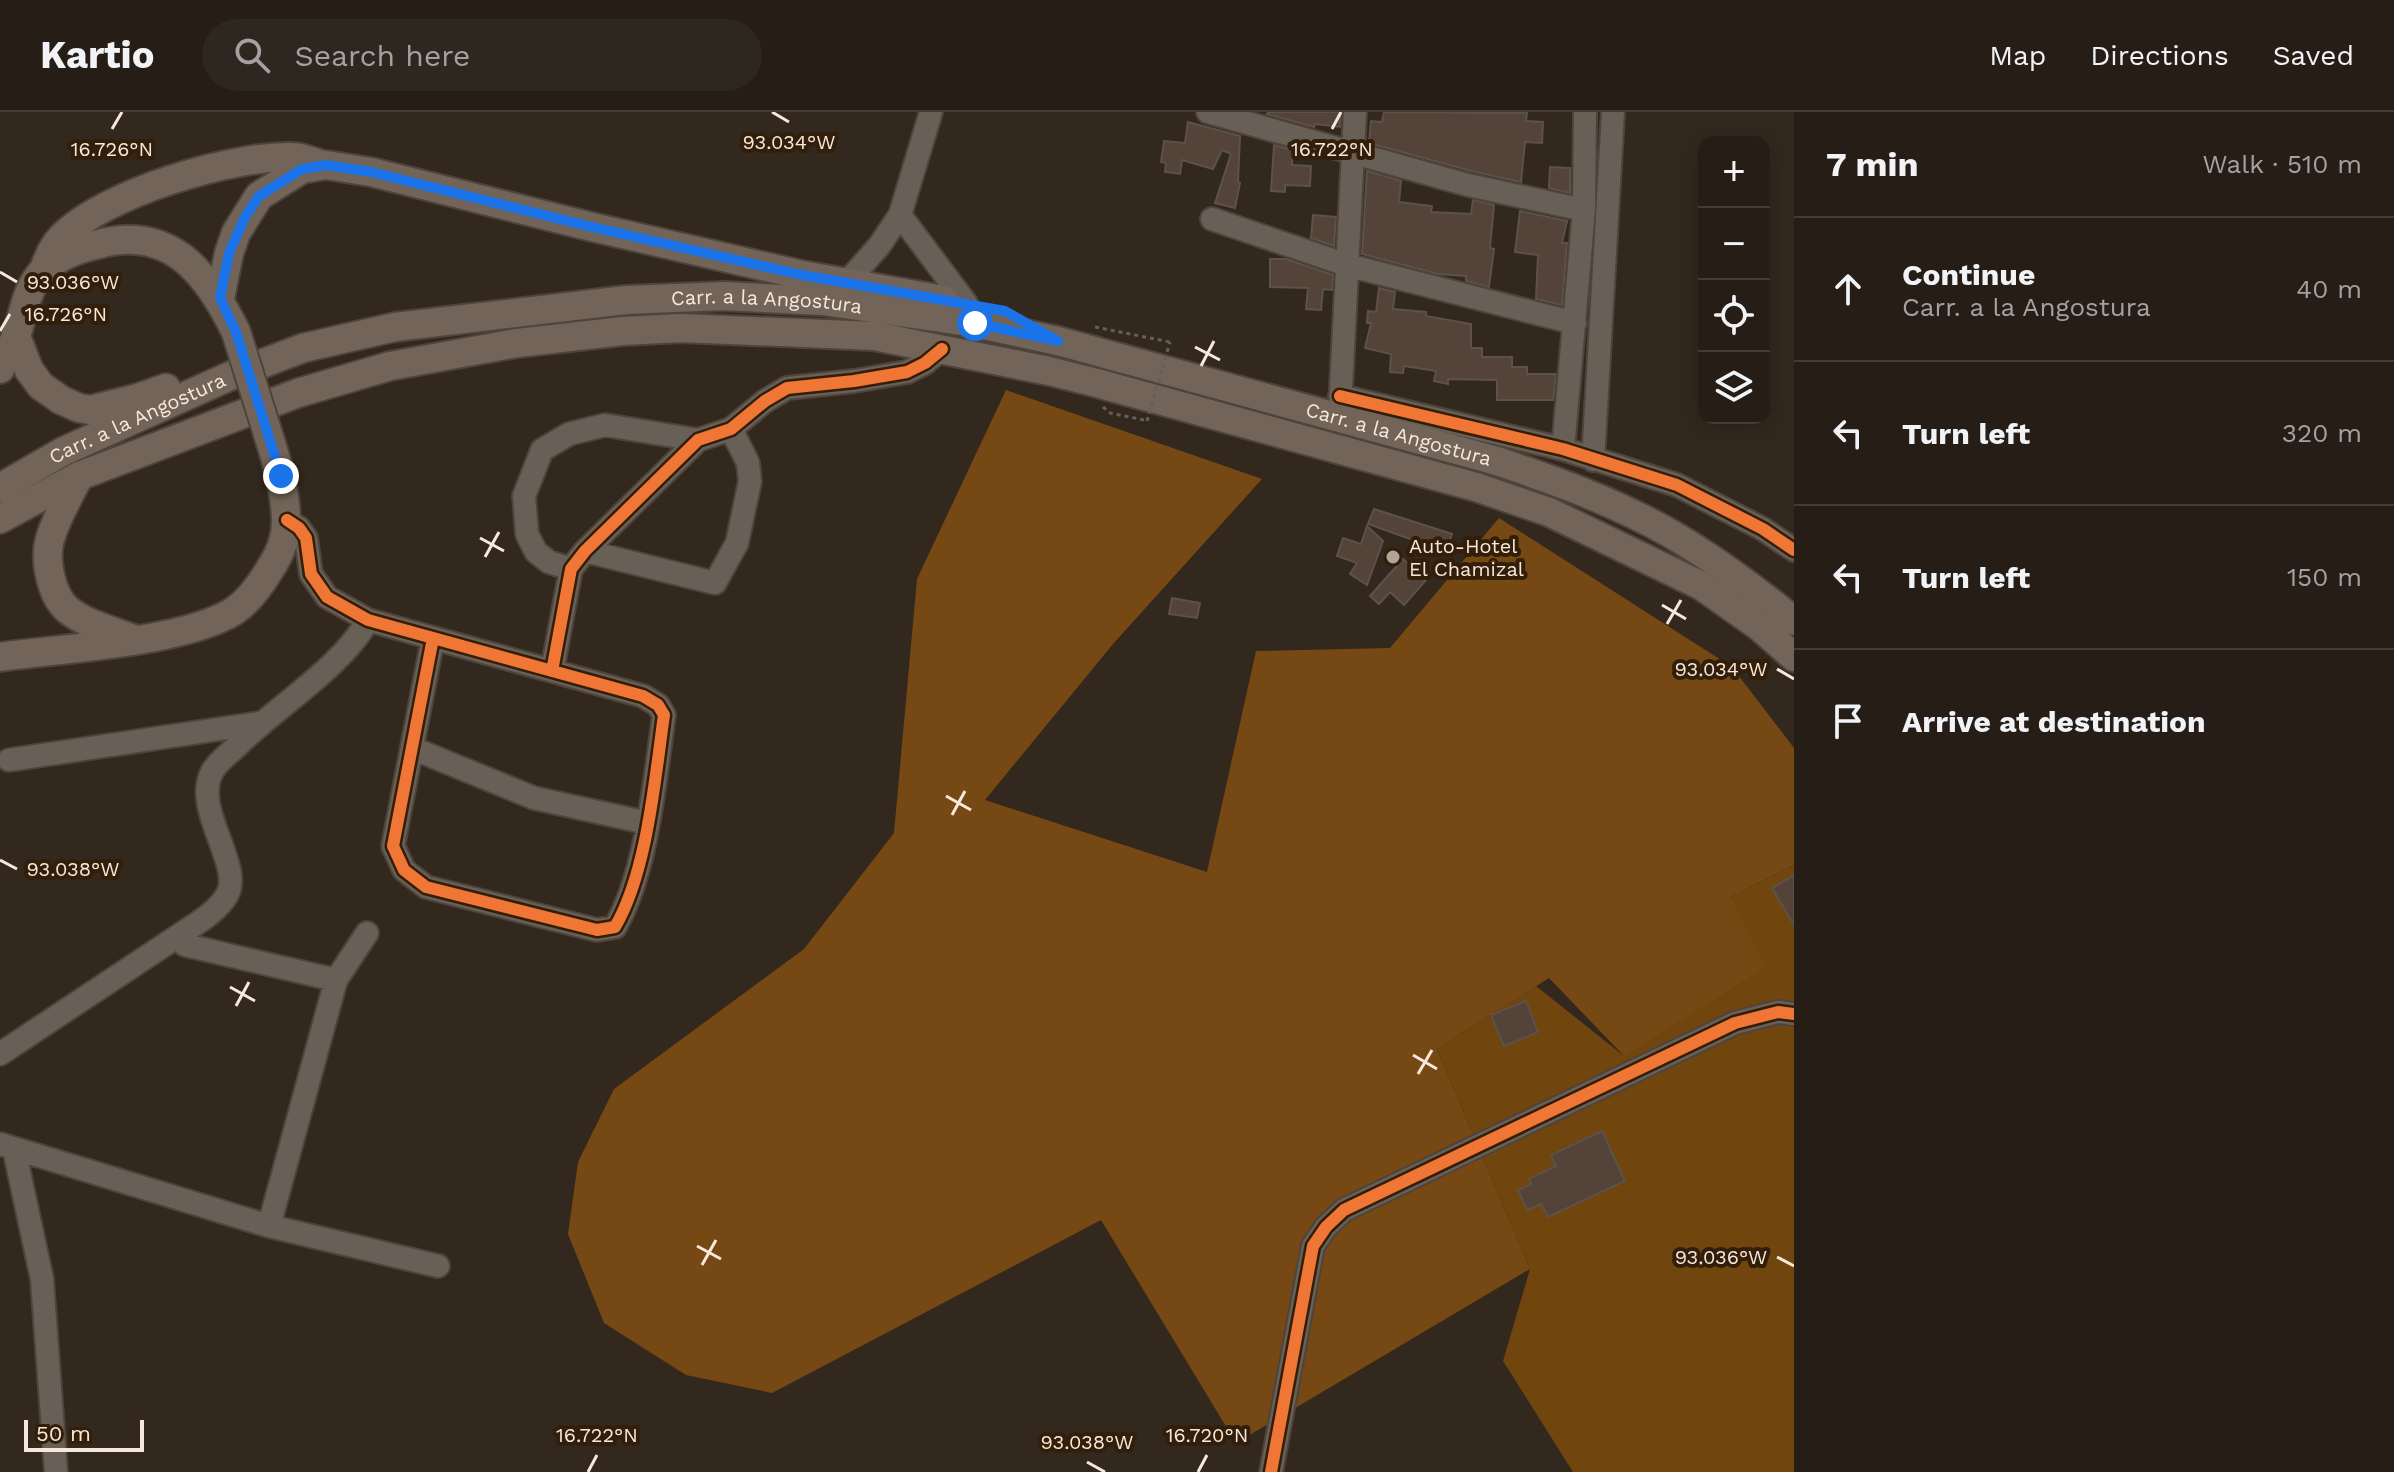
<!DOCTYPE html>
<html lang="en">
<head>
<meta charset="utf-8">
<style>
	:root { --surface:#261e16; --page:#2e271f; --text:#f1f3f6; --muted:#a4a2a1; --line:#423c35 }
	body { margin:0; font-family:"Work Sans",sans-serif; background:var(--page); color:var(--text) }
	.controls { position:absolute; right:24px; top:24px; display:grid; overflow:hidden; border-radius:16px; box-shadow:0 4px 20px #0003 }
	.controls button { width:72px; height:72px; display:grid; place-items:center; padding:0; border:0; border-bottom:2px solid var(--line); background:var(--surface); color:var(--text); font:40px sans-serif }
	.scale { position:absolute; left:24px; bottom:20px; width:120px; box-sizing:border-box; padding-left:8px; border:4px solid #f6e8db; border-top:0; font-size:22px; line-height:28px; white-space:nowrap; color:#f6e8db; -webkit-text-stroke:6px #321e09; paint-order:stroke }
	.stop { position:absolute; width:24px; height:24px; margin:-18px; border:6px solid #1a73e8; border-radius:50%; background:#fff }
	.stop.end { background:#1a73e8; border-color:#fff; box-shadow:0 2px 8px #0008 }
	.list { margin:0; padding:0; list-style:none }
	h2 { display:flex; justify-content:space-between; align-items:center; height:104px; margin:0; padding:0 32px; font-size:34px }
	h2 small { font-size:26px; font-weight:400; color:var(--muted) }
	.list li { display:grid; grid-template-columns:52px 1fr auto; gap:24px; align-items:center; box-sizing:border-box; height:144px; padding:0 32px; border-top:2px solid var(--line) }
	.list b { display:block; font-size:30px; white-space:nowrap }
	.list p { margin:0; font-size:26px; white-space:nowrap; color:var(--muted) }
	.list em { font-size:26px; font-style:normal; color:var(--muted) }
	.icon { flex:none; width:44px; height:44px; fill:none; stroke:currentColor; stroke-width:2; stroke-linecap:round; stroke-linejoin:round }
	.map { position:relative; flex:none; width:1794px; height:1360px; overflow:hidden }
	header { display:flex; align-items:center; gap:48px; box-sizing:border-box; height:112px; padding:0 40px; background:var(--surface); border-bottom:2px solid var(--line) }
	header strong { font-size:38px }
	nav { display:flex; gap:44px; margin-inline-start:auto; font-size:28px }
	.search { width:560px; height:72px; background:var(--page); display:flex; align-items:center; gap:20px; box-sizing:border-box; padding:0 28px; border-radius:44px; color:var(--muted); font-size:30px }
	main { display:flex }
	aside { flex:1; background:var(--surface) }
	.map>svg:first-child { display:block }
	.green { fill:#71450e }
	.forest { fill:#764813 }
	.building { fill:#544338; stroke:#5c524a; stroke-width:2 }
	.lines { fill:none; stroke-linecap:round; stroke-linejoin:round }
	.minor-casing { stroke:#4e443b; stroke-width:26 }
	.major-casing { stroke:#4e443b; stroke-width:32 }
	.path { stroke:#675e56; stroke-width:3; stroke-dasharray:4 4; stroke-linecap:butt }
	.minor { stroke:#685f56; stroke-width:22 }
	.major { stroke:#726458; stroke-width:28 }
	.major-bridge-casing { stroke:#4e443b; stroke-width:32; stroke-linecap:butt }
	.path-bridge { stroke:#675e56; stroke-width:3; stroke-dasharray:4 4; stroke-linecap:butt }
	.major-bridge { stroke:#726458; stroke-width:28 }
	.cycleway-casing { stroke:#321e09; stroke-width:17 }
	.cycleway { stroke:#f07635; stroke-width:12 }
	.route { stroke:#1a73e8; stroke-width:10 }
	.ticks { fill:none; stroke:#f6e8db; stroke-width:3 }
	.poi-dot { fill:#b2a598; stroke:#321e09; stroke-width:3 }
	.labels { text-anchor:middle; stroke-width:8; stroke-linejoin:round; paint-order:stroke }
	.street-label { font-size:20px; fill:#f6e8db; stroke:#321e09 }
	.poi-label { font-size:20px; fill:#f6e8db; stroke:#321e09; text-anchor:start }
	.ticks-label { font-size:20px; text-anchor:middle; fill:#f6e8db; stroke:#321e09; stroke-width:8; stroke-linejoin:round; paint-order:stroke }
</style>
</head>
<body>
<header>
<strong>Kartio</strong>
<div class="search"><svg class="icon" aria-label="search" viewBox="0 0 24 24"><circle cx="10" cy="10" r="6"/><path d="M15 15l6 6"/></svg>Search here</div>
<nav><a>Map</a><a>Directions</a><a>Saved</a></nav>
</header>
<main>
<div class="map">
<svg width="1794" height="1360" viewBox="0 0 1794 1360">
	<rect width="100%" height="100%" fill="#33281d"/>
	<path class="green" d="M1794,753V1360H1573L1503,1249L1530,1157L1437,937L1536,874L1624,944L1731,785Z"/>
	<path class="forest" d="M1006,278L1262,367L1113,532L985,688L1207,760L1256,539L1390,536L1499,406L1732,555L1794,636V753L1731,785L1766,855L1624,944L1549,866L1437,937L1530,1157L1236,1331L1101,1108L772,1281L686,1263L604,1211L568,1122L578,1050L614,977L804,837L894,721L917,467Z"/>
	<path class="building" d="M1268,0H1341L1340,15L1315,12L1314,15L1267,2Z
		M1384,0L1527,1L1526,9L1543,10L1542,31L1525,30L1521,70L1471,59L1369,31L1371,9L1382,10Z
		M1188,10L1240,24L1238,70L1240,71L1235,96L1215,91L1231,42L1222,38L1213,57L1182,48L1180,62L1165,60L1166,51L1161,50L1164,29L1185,31Z
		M1274,33L1292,38V53L1311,54L1310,74L1285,73V80L1271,79Z
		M1550,55L1570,56V81L1549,76Z
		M1367,59L1401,69L1399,90L1432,94L1431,100L1471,102L1473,88L1494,93L1490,136L1494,137L1489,175L1466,169V164L1438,162L1362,142Z
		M1520,99L1567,109L1562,131H1567L1562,193L1536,187L1538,143L1515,140Z
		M1313,103L1336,105L1334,134L1311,126Z
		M1270,147H1286L1333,163L1332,178L1323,177L1321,198L1306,197L1308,176L1270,175Z
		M1379,176L1395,180L1393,197L1426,200V204L1471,212V236H1482V245H1512V255H1527V262H1556L1553,288H1497V268L1448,267V272L1434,269L1436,259L1404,254L1403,261L1390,260L1391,242L1365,236L1371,211H1367L1368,199L1376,200Z
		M1374,397L1452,422L1446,440L1368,412Z
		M1367,414L1383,429L1367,473L1350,462L1357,451L1337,444L1343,426L1361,432Z
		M1403,447L1426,468L1404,493L1390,480L1379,492L1370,484Z
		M1172,486L1200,491L1197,506L1169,502Z
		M1794,763V813L1772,776Z
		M1526,889L1538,920L1504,934L1491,903Z
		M1602,1019L1625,1069L1548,1105L1541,1092L1527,1098L1518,1078L1531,1072L1529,1067L1556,1054L1551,1043Z"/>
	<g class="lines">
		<defs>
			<path id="minor" d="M1208,0L1468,73L1584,98
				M900,103L966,191
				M1212,107L1347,153L1575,211
				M847,170L879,134L900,103L931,0
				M1340,284L1563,337L1677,373L1763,417L1794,438
				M1340,296L1355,0
				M1563,337L1584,98L1585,0
				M1593,348L1613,0
				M287,408L299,416L306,426L311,462L327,485L368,508L643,584L658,593L664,603C655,666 647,761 615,815L597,818L426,775L404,758L393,734L433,526
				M585,439L715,471L737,431L750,369L748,351L731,317
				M571,457L549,450L536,440L527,422L524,384L542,338L569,322L605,313L698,328
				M552,559L571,457L585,439L698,328L731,317L765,289L787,276L854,269L907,260L925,251L942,237
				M412,636L534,686L648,711
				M9,648L260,611
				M336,868L185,833L180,828L181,822C197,811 217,800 227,783C244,754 192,697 212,660C217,650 229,642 237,634C276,595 343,554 368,508
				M0,942L181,822
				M0,1032L269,1114L438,1154
				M14,1037L42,1167L56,1360
				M269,1114L336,868L367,821
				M1271,1360L1313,1134L1326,1115L1344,1098L1735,911L1778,900L1794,902"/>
			<g id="major">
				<path d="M44,157C49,145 53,134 62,125C105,81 233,43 293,45C301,45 310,49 317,51"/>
				<path d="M220,186L229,141L236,121L259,84L302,57L326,53L371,60L592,115L802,163L944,188"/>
				<path d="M16,224L29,258L41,274L61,288L79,296L90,298L138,286L166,276"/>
				<path d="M0,257C5,246 12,235 16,224C24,201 26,175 45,157C57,145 79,137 95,133C169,111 207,160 236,220"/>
				<path d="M79,364C69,384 56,406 50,427C44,447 51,484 68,498C86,512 110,518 131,526"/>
				<path id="s1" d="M0,376L64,339L230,264L303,236L395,215L626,188L724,184L823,189L975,211L1058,229L1497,349C1544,365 1590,381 1635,403C1692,430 1745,469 1794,509"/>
				<path d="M0,407L79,364L298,281L390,254L517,231L623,219L681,216L874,224L1049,259L1097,271L1476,375L1549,400L1702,474L1760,515L1794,545"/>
				<path d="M0,545C62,536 183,531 234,499C249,489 261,472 270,457C280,442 287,424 286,406C285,377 277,349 268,322"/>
			</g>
		</defs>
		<use href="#minor" class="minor-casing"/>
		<use href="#major" class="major-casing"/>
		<path class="path" d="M1095,215L1170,230
			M1103,295L1110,301L1144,308"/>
		<use href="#minor" class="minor"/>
		<use href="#major" class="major"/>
		<defs>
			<path id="major-bridge" d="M236,220L268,322"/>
		</defs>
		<use href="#major-bridge" class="major-bridge-casing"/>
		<path class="path-bridge" d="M1147,309L1170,230"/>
		<use href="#major-bridge" class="major-bridge"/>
		<defs>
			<path id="cycleway" d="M1340,284L1563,337L1677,373L1763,417L1794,438
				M287,408L299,416L306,426L311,462L327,485L368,508L643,584L658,593L664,603C655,666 647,761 615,815L597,818L426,775L404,758L393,734L433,526
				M552,559L571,457L585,439L698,328L731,317L765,289L787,276L854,269L907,260L925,251L942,237
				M1271,1360L1313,1134L1326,1115L1344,1098L1735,911L1778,900L1794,902"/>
		</defs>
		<use href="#cycleway" class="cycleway-casing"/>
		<use href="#cycleway" class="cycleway"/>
	</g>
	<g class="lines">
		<path class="route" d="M281,364L236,220L220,186L229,141L245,105L259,84L302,57L326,53L371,60L592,115L802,163L1005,199L1058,229L975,211"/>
	</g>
	<path class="ticks" d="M772,0L789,10M112,17L122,0M1332,17L1341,0M0,160L17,170M0,219L10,202M1195,235L1220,248M1201,254L1214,229M480,426L504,439M485,445L499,420M1662,493L1686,507M1667,512L1681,488M1777,557L1794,567M946,684L971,698M952,703L965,679M0,748L17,757M230,875L255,889M236,894L249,870M1413,943L1437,957M1418,962L1432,938M697,1134L721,1147M1777,1145L1794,1154M702,1153L716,1128M1087,1350L1105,1360M588,1360L597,1343M1198,1360L1207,1343"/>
	<circle class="poi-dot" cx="1393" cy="445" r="8"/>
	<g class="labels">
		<g class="street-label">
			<text dy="7" stroke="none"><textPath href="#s1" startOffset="802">Carr. a la Angostura</textPath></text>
			<text dy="7" stroke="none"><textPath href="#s1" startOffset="154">Carr. a la Angostura</textPath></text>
			<text dy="7" stroke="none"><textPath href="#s1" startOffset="1450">Carr. a la Angostura</textPath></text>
		</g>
		<g class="poi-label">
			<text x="1409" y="441">Auto-Hotel<tspan x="1409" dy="23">El Chamizal</tspan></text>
		</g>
	</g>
	<g class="ticks-label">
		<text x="789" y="37">93.034°W</text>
		<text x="112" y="44">16.726°N</text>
		<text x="1332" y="44">16.722°N</text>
		<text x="73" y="177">93.036°W</text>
		<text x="66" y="209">16.726°N</text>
		<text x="1721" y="564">93.034°W</text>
		<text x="73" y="764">93.038°W</text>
		<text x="1721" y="1152">93.036°W</text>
		<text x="597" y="1330">16.722°N</text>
		<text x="1207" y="1330">16.720°N</text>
		<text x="1087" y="1337">93.038°W</text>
	</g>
</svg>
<div class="controls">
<button>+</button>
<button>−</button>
<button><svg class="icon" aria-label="locate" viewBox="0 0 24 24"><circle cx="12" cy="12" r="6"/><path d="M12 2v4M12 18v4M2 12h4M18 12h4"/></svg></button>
<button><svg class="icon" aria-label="layers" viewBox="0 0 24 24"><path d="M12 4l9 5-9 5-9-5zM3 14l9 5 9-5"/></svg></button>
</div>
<div class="scale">50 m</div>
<div class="stop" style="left:975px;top:211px"></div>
<div class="stop end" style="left:281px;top:364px"></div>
</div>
<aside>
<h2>7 min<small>Walk · 510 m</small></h2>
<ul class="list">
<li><svg class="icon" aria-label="ahead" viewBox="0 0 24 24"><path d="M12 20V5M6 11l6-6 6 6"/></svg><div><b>Continue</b><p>Carr. a la Angostura</p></div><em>40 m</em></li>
<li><svg class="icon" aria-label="left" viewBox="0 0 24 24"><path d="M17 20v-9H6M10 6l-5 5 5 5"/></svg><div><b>Turn left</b></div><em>320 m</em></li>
<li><svg class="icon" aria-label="left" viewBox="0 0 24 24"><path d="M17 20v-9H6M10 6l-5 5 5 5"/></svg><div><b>Turn left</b></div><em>150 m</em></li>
<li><svg class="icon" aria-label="arrive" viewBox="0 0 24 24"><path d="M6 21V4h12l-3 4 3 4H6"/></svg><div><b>Arrive at destination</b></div></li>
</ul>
</aside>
</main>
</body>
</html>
